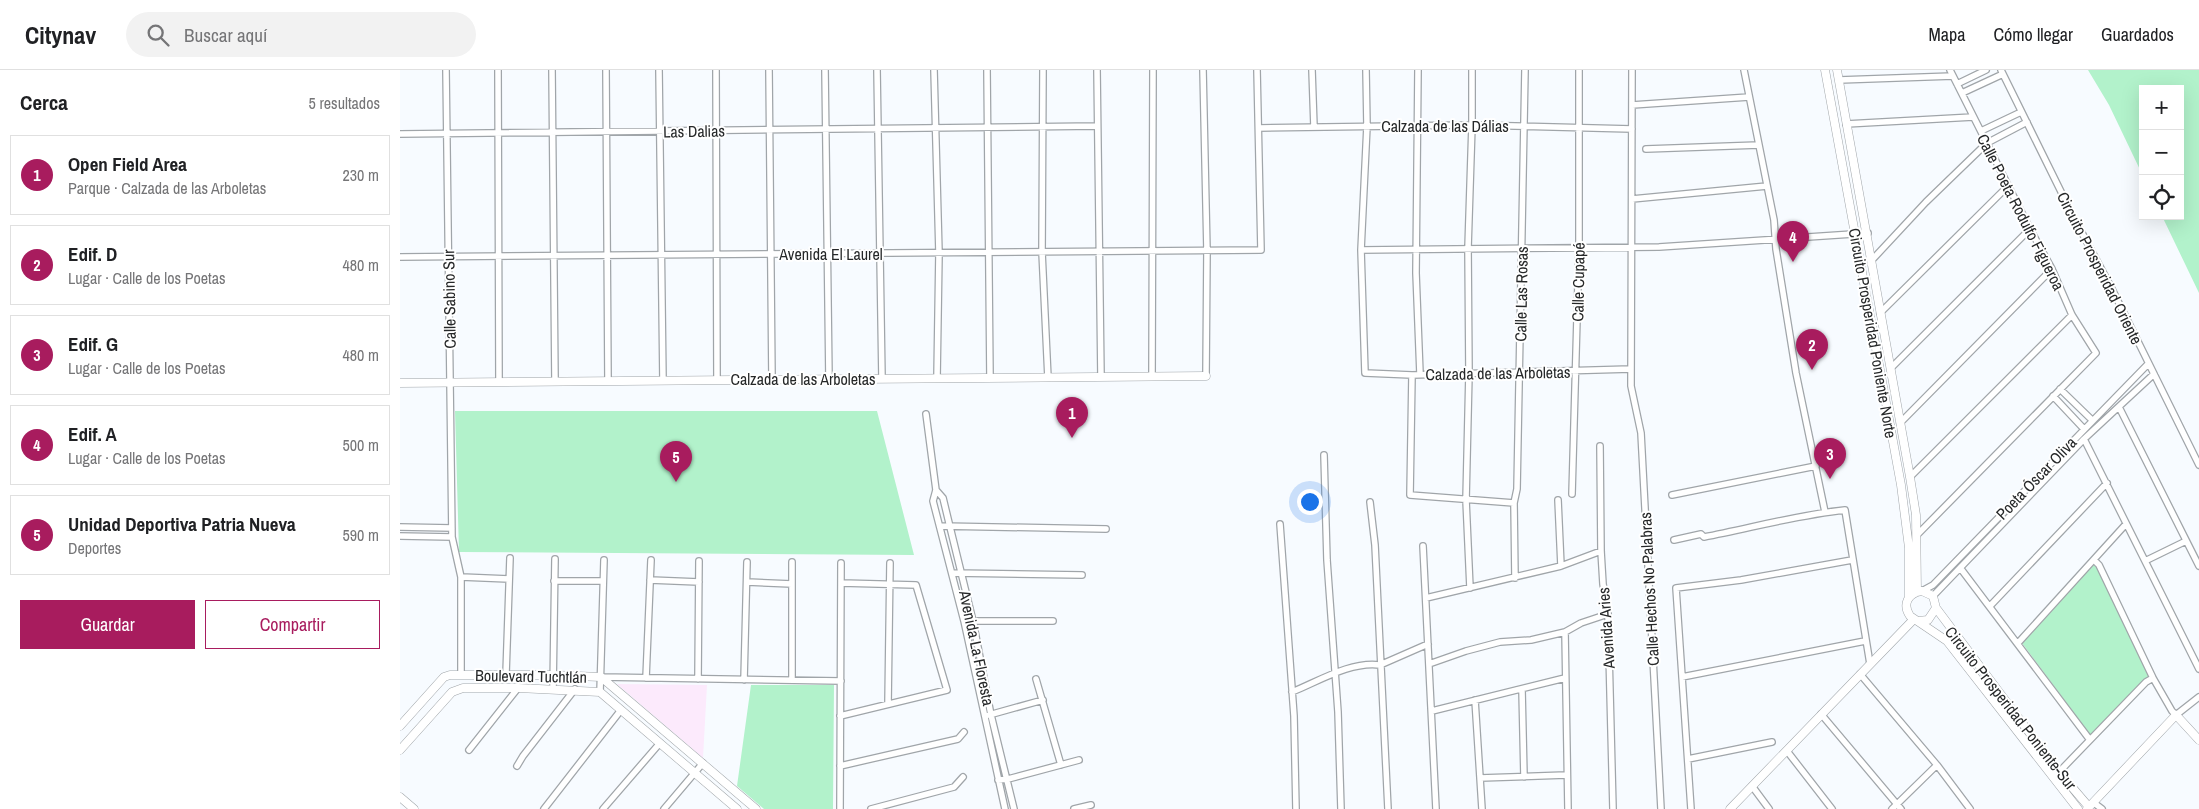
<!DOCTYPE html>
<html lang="es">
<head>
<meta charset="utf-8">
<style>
	:root { --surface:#fff; --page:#f2f2f2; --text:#202124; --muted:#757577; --line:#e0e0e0; --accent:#a81c5e }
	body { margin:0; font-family:"Archivo Narrow",sans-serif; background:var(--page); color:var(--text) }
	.controls { position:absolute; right:15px; top:15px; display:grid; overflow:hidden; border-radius:0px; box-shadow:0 5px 20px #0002 }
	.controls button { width:45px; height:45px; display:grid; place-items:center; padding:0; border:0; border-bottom:1px solid var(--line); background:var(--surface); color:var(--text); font:25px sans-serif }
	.you { position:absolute; left:909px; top:431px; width:18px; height:18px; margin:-12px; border:4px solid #fff; border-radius:50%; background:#1a73e8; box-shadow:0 0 0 8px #1a73e833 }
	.badge { display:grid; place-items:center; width:32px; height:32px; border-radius:50%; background:var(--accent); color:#fff; font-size:16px; font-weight:700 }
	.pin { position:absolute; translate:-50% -41px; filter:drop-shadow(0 1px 2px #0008) }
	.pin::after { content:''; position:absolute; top:26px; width:18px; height:15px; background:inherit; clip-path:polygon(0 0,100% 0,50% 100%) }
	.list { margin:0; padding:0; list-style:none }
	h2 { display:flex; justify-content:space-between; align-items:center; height:65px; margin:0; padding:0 20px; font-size:21px }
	h2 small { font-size:16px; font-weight:400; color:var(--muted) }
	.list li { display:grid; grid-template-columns:32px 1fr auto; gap:15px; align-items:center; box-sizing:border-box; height:80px; margin:0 10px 10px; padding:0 10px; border:1px solid var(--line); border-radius:0px }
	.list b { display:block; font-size:19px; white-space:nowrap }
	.list p { margin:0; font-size:16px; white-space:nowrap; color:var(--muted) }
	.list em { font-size:16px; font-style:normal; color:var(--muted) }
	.actions { display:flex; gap:10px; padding:15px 20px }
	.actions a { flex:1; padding:11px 0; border:1px solid var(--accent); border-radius:0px; text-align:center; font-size:18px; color:var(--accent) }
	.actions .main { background:var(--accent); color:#fff }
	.icon { flex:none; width:28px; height:28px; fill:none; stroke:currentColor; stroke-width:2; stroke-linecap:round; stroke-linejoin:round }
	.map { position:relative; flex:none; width:1799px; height:739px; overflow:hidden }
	header { display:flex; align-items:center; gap:30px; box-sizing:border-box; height:70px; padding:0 25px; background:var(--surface); border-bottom:1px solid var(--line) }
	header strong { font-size:24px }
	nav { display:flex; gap:28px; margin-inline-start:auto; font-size:18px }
	.search { width:350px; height:45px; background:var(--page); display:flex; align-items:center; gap:12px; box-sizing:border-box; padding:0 18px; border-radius:28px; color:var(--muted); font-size:19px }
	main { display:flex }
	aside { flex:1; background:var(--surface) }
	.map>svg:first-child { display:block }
	.education { fill:#fceafc }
	.green { fill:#b2f2cb }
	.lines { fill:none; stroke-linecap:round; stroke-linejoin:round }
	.minor-casing { stroke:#a0a5a9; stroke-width:8 }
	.tertiary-casing { stroke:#a0a5a9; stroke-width:9 }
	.minor { stroke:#fff; stroke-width:5.5 }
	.tertiary { stroke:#fff; stroke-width:8 }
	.labels { text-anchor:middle; stroke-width:4; stroke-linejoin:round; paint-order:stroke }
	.street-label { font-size:16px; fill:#262829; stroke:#fff }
</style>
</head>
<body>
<header>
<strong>Citynav</strong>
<div class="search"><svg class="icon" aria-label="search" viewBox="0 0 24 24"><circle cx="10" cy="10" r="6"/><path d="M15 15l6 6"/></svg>Buscar aquí</div>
<nav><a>Mapa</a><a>Cómo llegar</a><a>Guardados</a></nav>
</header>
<main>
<aside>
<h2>Cerca<small>5 resultados</small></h2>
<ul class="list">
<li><span class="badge">1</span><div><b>Open Field Area</b><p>Parque · Calzada de las Arboletas</p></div><em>230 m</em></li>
<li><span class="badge">2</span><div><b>Edif. D</b><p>Lugar · Calle de los Poetas</p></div><em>480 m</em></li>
<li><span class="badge">3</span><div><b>Edif. G</b><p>Lugar · Calle de los Poetas</p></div><em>480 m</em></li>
<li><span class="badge">4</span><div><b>Edif. A</b><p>Lugar · Calle de los Poetas</p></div><em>500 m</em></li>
<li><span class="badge">5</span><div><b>Unidad Deportiva Patria Nueva</b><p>Deportes</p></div><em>590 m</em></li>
</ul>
<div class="actions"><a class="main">Guardar</a><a>Compartir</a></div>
</aside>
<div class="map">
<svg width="1799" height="739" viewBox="0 0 1799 739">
	<rect width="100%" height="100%" fill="#f7fbff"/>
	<path class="education" d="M217,614L307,615L303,688Z"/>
	<path class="green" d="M1688,0H1799V223L1762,146H1780V19H1743V106L1709,35Z
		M55,341H477L514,485L59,482Z
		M1693,495L1697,497L1749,607L1745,609L1691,666L1622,573Z
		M351,615H434L433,739H364L337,716Z"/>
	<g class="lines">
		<defs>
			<path id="minor" d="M46,0L52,467L61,507V604
				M98,0L99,312
				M152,0L155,311
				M206,0L208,311
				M259,0L263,311
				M316,0L317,310
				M369,0L372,310
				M425,0L429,309
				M477,0L482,309
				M534,0L539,183L537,308
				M587,0L590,308
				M643,0L642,182L648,308
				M697,0L701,307
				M803,0L807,181L806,306
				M912,0L914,57
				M966,0L967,56L961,180L965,303L1012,305L1231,299
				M1018,0L1016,203L1020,304
				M1232,0L1231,316L1241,363L1261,739
				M1344,0L1374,150L1376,179L1396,303L1425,442
				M1601,0L1673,146L1712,219L1799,395
				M1439,10L1553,6
				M1557,14L1586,0
				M1562,23L1603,4
				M1232,35L1349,27
				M1446,54L1573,47
				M859,58L1072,55L1232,59
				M1581,61L1621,42
				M0,64L697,56
				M1246,79L1359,75
				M1232,129L1367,116
				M961,180L1259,177L1468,163
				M0,187L861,180L857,0
				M1472,190L1526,132L1587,73L1627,52
				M1480,243L1608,116
				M1491,298L1630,159
				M1012,305L1010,425L1114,433
				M752,307L753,0
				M1660,319L1692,350
				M1653,326L1684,359
				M1719,337L1799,496
				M526,344L536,420L533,431L564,551L605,739
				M1500,353L1652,199
				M1684,369L1799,599
				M1200,376L1201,481L1203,514L1208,544L1213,739
				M924,385L927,490L938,642L941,739
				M1510,407L1672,245
				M536,420L543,428L550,457L573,551L591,645L614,739
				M1172,424L1179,178V0
				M1272,425L1416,396
				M1158,430L1161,496
				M970,432L975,475L988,739
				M880,454L894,646L896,739
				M541,456L706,459
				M0,457L52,458
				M0,466L52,467
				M1516,466L1696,283L1672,245L1652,199L1630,159L1550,0
				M1274,470L1301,464L1304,467C1351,458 1397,445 1445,440L1470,594
				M1023,476L1036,739
				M1695,491L1699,495L1753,608L1772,641L1776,645L1799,627
				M1745,491L1786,471
				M1561,499L1690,670
				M552,503L682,505
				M61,507L109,509
				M1115,508L1114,433L1117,419L1125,0
				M250,510L299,512
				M154,511H203
				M347,512L392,514
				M1070,518L1066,430L1069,303L1068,178L1072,55V0
				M1522,521L1533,515L1748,294
				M1533,526L1684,369L1754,304
				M1026,528L1161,496L1201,481
				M1590,536L1707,413
				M571,551H653
				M1165,562L1168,739
				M1618,573L1726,454
				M1029,594L1066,581L1100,572L1131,570L1165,562L1181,553L1208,544
				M106,604L110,488
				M1460,604L1537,695L1570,739
				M201,607L441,611
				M1282,607L1465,571
				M246,608L251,490
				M298,609L299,491
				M636,609L661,695
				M344,610L347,492
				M392,610V492
				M153,619L155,489
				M1122,620L1124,707
				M200,622L204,490
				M892,622C919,611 951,591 980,595L1028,574
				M1075,630L1082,739
				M488,634L490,493
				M1032,641L1165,608
				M1421,644L1501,739
				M589,645L643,630
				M440,646L547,620L516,515L441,513
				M69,680L118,618
				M1387,681L1432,739
				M1288,689L1372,672
				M117,696L123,686L175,619
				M440,696L558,669L564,662
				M1659,702L1746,612L1753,608
				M1080,708L1166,705
				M598,710L608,709L679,690
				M1352,716L1369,739
				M1694,733L1702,739
				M144,739L221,640
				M203,739L260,673
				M264,739L303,693
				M440,739L441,493
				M471,739L554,717L563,707
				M674,739L691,735
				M1291,739L1276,518L1341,510L1452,490
				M1492,739L1537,695"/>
			<path id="tertiary" d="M1425,0L1501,415L1509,478V527
				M1437,0L1510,407L1516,445L1517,522
				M0,313L806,306
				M1536,538L1659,702L1689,737
				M1518,551L1528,550L1536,538L1533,526L1522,521C1508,523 1502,534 1510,546L1547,571L1678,739
				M0,656L44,607L50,605H153L201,607L356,739
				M0,680L52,622L63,618H118L200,622L337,739
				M0,727L14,739
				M1330,739L1514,549
				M1687,739L1776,645L1799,670"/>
		</defs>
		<use href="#minor" class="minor-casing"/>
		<use href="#tertiary" class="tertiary-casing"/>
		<use href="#minor" class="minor"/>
		<use href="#tertiary" class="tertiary"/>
	</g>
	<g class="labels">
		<g class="street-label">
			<text x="1045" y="62">Calzada de las Dálias</text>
			<text transform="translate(294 61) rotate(-1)" y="6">Las Dalias</text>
			<text transform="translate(1621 142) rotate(63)" y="6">Calle Poeta Rodulfo Figueroa</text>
			<text x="431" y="190">Avenida El Laurel</text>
			<text transform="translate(1700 198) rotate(63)" y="6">Circuito Prosperidad Oriente</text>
			<text transform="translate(1178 212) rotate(-89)" y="6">Calle Cupapé</text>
			<text transform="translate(1121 224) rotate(-89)" y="6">Calle Las Rosas</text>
			<text transform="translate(49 229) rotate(-91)" y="6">Calle Sabino Sur</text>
			<text transform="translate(1473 263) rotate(80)" y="6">Circuito Prosperidad Poniente Norte</text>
			<text transform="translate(1098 303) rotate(-1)" y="6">Calzada de las Arboletas</text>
			<text x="403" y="315">Calzada de las Arboletas</text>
			<text transform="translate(1636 408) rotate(-46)" y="6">Poeta Óscar Oliva</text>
			<text transform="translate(1249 519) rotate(-93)" y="6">Calle Hechos No Palabras</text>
			<text transform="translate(1206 558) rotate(-94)" y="6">Avenida Aries</text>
			<text transform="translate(577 578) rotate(78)" y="6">Avenida La Floresta</text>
			<text transform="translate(131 606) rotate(1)" y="6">Boulevard Tuchtlán</text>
			<text transform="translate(1611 638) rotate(52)" y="6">Circuito Prosperidad Poniente-Sur</text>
		</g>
	</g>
</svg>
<div class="controls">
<button>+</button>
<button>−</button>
<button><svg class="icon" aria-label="locate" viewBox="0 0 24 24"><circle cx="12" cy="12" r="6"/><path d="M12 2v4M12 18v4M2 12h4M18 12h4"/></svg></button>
</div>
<div class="you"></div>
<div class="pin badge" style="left:672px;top:368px">1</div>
<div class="pin badge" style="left:1412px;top:300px">2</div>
<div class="pin badge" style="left:1430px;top:409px">3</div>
<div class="pin badge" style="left:1393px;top:192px">4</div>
<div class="pin badge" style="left:276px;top:412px">5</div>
</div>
</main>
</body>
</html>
